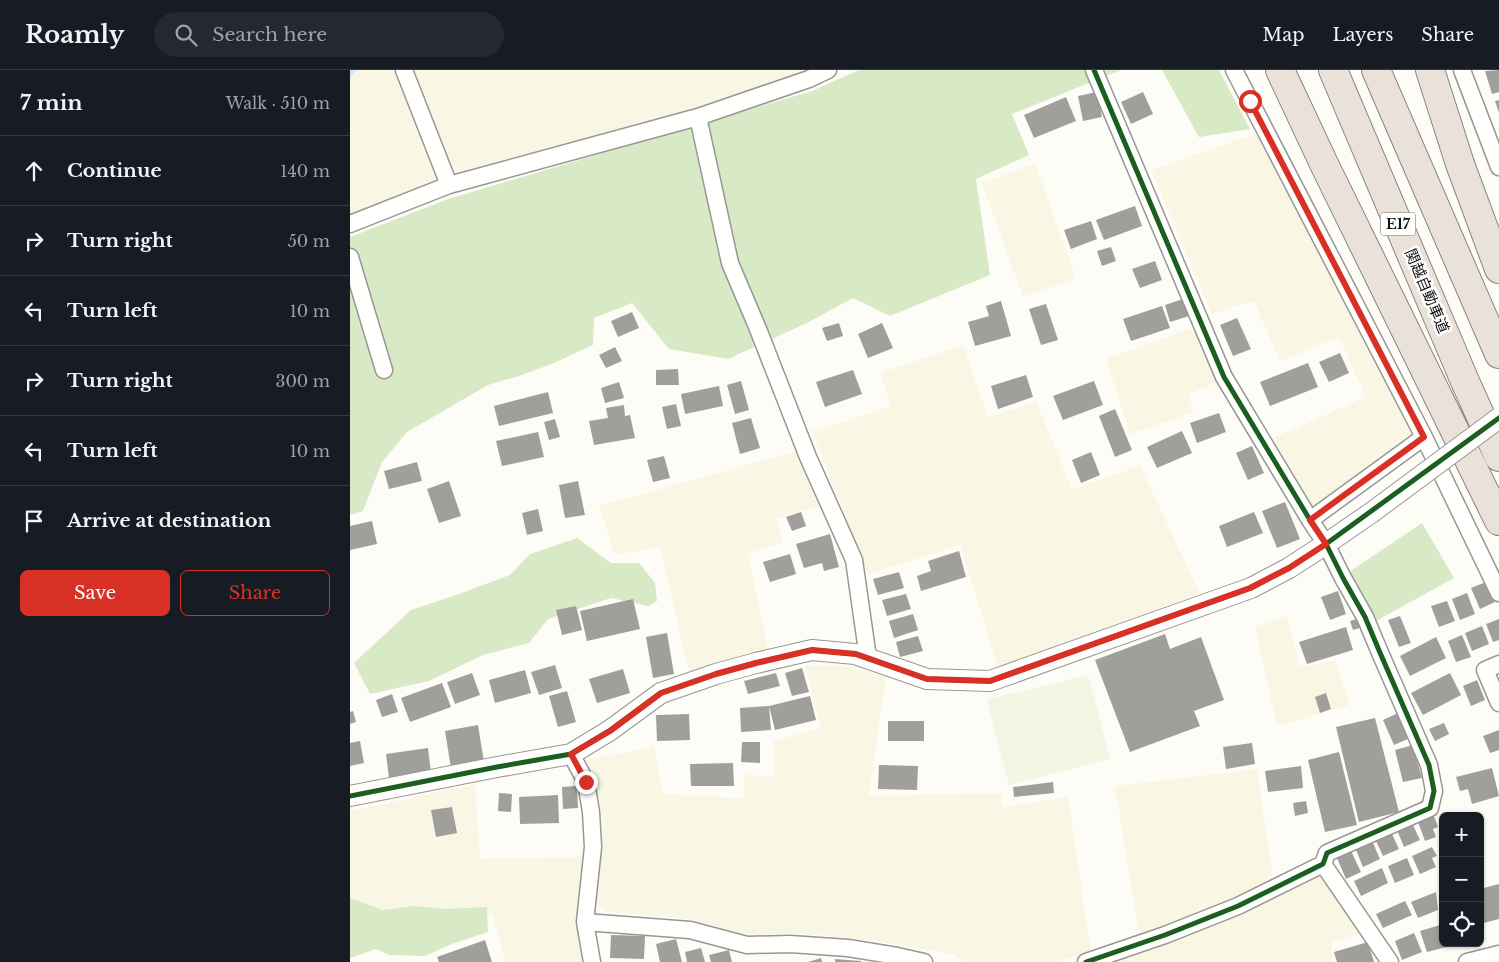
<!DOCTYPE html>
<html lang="en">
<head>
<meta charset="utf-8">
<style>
	:root { --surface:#171b24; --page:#242831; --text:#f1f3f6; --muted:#9ea1a6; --line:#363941; --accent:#d93025 }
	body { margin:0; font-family:"Libre Baskerville","Noto Sans JP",serif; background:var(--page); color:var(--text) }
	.controls { position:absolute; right:15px; bottom:15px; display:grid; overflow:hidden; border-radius:8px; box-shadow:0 1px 4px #0004 }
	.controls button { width:45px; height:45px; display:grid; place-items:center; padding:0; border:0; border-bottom:1px solid var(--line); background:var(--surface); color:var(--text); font:25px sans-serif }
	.stop { position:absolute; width:15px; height:15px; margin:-11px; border:4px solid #d93025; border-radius:50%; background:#fff }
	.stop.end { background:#d93025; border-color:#fff; box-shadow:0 1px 5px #0008 }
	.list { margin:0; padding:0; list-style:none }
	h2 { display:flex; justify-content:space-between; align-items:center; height:65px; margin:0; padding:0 20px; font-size:21px }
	h2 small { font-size:16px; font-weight:400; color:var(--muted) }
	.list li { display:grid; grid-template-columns:32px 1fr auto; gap:15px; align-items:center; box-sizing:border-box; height:70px; padding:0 20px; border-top:1px solid var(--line) }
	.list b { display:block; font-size:19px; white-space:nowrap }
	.list em { font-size:16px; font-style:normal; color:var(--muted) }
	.actions { display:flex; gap:10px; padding:15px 20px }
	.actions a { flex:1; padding:11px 0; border:1px solid var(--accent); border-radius:8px; text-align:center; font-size:18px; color:var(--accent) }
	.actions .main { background:var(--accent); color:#fff }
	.icon { flex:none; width:28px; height:28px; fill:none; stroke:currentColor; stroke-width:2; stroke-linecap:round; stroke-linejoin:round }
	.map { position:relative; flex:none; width:1149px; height:892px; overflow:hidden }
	header { display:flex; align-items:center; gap:30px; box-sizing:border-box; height:70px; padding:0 25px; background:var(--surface); border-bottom:1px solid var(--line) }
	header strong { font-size:24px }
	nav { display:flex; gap:28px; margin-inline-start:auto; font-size:18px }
	.search { width:350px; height:45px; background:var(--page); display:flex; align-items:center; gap:12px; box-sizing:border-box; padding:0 18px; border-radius:28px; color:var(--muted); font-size:19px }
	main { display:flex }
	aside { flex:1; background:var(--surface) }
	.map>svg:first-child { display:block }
	.farmland { fill:#f9f7e4 }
	.forest { fill:#d8eac5 }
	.pitch { fill:#f0f6e1 }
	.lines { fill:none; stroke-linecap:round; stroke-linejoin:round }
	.stream { stroke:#cde8f7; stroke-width:5.5 }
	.building { fill:#a19f9c }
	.minor-casing { stroke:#979795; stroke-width:19 }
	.tertiary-casing { stroke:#979795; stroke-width:22 }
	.motorway-casing { stroke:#858482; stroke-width:30 }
	.minor { stroke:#fffffe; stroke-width:16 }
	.tertiary { stroke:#fffffe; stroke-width:20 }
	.motorway { stroke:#eae1d8; stroke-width:28 }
	.tertiary-bridge-casing { stroke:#979795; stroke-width:22; stroke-linecap:butt }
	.tertiary-bridge { stroke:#fffffe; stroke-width:20 }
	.cycleway-casing { stroke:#fff; stroke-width:8 }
	.cycleway { stroke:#1b5e20; stroke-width:5 }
	.route { stroke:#d93025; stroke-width:6 }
	.labels { text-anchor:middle; stroke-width:5; stroke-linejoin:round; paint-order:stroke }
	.shield { fill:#fff; stroke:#585858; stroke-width:1 }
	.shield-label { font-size:14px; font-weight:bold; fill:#111 }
	.street-label { font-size:15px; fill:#111; stroke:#fff }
</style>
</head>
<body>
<header>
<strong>Roamly</strong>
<div class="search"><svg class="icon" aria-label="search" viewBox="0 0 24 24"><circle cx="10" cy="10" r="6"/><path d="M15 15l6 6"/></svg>Search here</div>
<nav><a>Map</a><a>Layers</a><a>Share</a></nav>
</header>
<main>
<aside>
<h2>7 min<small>Walk · 510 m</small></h2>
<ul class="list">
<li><svg class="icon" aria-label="ahead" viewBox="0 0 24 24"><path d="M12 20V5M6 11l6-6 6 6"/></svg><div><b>Continue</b></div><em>140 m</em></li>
<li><svg class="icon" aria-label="right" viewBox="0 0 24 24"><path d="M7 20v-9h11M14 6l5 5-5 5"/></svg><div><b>Turn right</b></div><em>50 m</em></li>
<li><svg class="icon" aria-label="left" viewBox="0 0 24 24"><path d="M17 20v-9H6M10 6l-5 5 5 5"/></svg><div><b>Turn left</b></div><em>10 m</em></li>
<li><svg class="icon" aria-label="right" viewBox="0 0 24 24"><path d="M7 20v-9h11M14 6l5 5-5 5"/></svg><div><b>Turn right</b></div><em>300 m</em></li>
<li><svg class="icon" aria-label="left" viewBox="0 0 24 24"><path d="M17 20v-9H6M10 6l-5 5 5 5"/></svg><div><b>Turn left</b></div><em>10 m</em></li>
<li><svg class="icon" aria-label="arrive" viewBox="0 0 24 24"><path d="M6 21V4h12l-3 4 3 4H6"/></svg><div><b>Arrive at destination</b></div></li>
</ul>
<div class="actions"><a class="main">Save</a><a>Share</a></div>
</aside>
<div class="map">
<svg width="1149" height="892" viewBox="0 0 1149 892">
	<rect width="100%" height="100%" fill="#fdfcf7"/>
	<path class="farmland" d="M0,0H464L337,42L108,104L0,149Z
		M908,63L1066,367L963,437L923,368L1016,327L989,267L930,291L904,231L862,244L801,100Z
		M685,94L726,208L673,227L632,113Z
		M845,257L869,312L838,324L844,342L780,364L756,289Z
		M613,275L638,347L686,332L722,419L790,396L850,523L649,599L610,475L518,504L462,362L541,336L530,303Z
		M447,381L469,436L426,449L433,472L398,484L418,579L339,602L310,477L265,485L249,436Z
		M937,546L949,597L985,591L1000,635L927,656L905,557Z
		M455,595L492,596L536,607L519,726L651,723L652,737L718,727L741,884L790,868L765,716L907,699L925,823L972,801L1013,863L981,872L982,892H728L725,886L708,892H617L601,884L525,871L450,863L399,865L335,848L256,842L246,832L253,764L251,736L235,690L304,677L313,724L394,728V705L424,706V671L471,658Z
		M125,714L130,789L234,787L228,840L234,892H155L142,843L0,844V741Z"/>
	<path class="forest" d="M509,0H771L662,44L679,85L626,109L640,205L540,246L503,228L457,253L378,289L319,279L282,233L244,248L243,275L204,293L169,306L138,315L57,362L32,392L13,441L0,445V167L98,129L462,21Z
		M812,0H869L900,59L849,67Z
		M1072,453L1104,508L1026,551L996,504Z
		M227,468L261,493H289L305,513L307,531L298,536L261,528L198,549L179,573L133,585L79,611L20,624L4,593L61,540L106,525L160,505L180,484Z
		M0,828L33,840L64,836L95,839L137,837L138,862L102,874L75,886L39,885L26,879L0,888Z"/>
	<path class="pitch" d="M738,605L760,689L659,715L637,630Z"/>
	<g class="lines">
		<path class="stream" d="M0,4L3,0"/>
	</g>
	<path class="building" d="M1149,0V22L1142,24L1135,1Z
		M747,22L752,47L733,51L728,26Z
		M793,22L803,44L781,54L771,32Z
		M716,27L726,51L684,68L674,45Z
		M1149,30V43L1145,31Z
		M785,136L792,156L754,170L746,150Z
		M741,151L747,169L721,179L714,160Z
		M761,177L766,191L752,196L747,181Z
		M805,191L812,210L790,218L782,199Z
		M833,229L839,246L820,252L815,235Z
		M651,231L661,266L625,276L618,252L639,246L636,236Z
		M696,234L708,270L691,275L679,239Z
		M812,236L820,258L781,271L773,249Z
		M282,242L289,258L268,267L261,251Z
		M887,248L901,279L883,286L870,255Z
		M489,253L493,266L477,271L472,258Z
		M532,253L543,278L518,288L508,264Z
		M265,277L272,291L256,298L249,285Z
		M990,283L999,303L979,312L969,292Z
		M958,293L968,317L920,336L910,312Z
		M328,299L329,315H306V300Z
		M503,300L512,324L475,337L466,312Z
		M676,305L683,327L648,339L641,316Z
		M391,311L399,340L385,344L377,315Z
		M744,311L753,335L713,350L703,326Z
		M269,312L274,328L255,333L251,318Z
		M369,316L373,336L335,344L331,324Z
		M198,322L203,343L149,356L144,336Z
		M326,334L331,356L317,359L312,337Z
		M274,335L275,346L280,345L285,368L244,375L239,351L258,348L256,338Z
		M765,339L782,380L765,387L749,346Z
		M869,343L876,362L847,373L840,353Z
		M401,348L410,378L390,384L382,353Z
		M205,349L210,367L199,370L194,352Z
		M832,361L842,383L807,398L797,377Z
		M188,362L194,387L152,396L146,371Z
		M902,376L914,403L898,410L886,383Z
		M741,382L750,405L731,413L722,390Z
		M314,386L320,408L303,412L297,390Z
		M67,392L72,411L39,419L34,401Z
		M99,411L111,446L89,453L77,419Z
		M228,411L235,445L215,448L209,415Z
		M935,432L950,469L927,478L912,441Z
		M188,439L193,461L177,465L172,443Z
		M451,442L456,456L442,461L436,447Z
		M904,442L913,463L877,477L869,456Z
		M22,451L27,474L0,480V456Z
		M480,464L489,497L474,501L472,493L454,498L446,474Z
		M609,481L616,507L571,521L567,506L581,501L578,491Z
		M440,484L446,504L420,512L413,492Z
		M549,502L554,518L528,525L523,509Z
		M1136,512L1145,532L1130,539L1121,518Z
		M988,521L996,544L980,550L971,527Z
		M1117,523L1125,544L1110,550L1102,529Z
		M556,524L561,539L537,546L532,530Z
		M283,529L290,559L237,571L230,541Z
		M1097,531L1105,551L1089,557L1081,536Z
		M226,536L232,560L212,565L206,540Z
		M563,544L568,560L544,568L539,551Z
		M1050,546L1061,573L1049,577L1038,550Z
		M1010,548L1013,557L1003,560L1000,551Z
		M1149,549V570L1143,572L1136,554Z
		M1132,556L1139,574L1122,581L1115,563Z
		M996,557L1003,580L957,594L949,572Z
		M317,563L324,604L303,608L296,567Z
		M815,564L820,579L851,567L874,630L844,641L850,656L780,682L745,590Z
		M1112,565L1121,587L1106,592L1098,571Z
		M568,566L573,581L550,587L546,572Z
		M1086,567L1096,588L1060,606L1050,586Z
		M205,595L212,618L189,625L181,602Z
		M452,598L459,622L442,626L435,603Z
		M273,599L280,623L247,633L239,609Z
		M175,600L181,623L145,633L139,610Z
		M122,603L130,625L105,634L97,612Z
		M426,603L430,616L398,624L394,611Z
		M1100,603L1111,625L1073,645L1061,623Z
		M1127,610L1135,630L1121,636L1113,616Z
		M92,613L101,637L60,652L51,628Z
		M217,621L226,652L208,657L199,626Z
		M976,623L981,639L970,643L965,627Z
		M42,624L48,642L32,647L26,630Z
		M460,626L466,650L425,660L419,636L421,660L391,662L390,638L419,636Z
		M3,641L6,652L0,654V642Z
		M1048,643L1060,668L1044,675L1033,650Z
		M339,644L340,670L307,671L306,645Z
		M1025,648L1049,742L1009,752L986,657Z
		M538,651H574V671H538Z
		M1094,653L1099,664L1085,671L1079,659Z
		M128,655L134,692L101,698L95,661Z
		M1149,660V680L1140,683L1133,666Z
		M10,671L14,693L0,696V673Z
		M392,672H410V693L391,692Z
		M902,673L905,694L876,699L873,677Z
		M1063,675L1072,708L1053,712L1045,680Z
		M78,678L81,703L39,708L36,684Z
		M989,682L1007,755L975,762L958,690Z
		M383,693L384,716H341L340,694Z
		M529,695L568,696L567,720L528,719Z
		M951,696L953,718L918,722L915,701Z
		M1142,698L1149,726L1122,734L1118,719L1110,721L1106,707Z
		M703,712L704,723L664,727L663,717Z
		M227,716L228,738L213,739L212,717Z
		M149,723L162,724L161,742L148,741Z
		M208,725L209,753L170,754L169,727Z
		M956,731L958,743L945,746L943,733Z
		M102,737L107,763L86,767L81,740Z
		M1084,746L1088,757L1083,759L1086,767L1075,771L1068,752Z
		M1062,753L1070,770L1054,777L1047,760Z
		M1041,762L1049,779L1033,786L1025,769Z
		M1023,773L1030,789L1013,797L1006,780Z
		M1082,777L1087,786L1082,788L1086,797L1070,804L1062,786Z
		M1001,781L1011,802L996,809L987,788Z
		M1057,788L1064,805L1045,813L1038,796Z
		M1032,798L1038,813L1011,826L1004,811Z
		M1149,814V849L1130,854V819Z
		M1086,822L1088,840L1068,848L1061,832Z
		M1055,831L1062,845L1033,858L1026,844Z
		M1090,855L1093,866V873H1095L1096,877L1077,882L1070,861Z
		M1064,863L1072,882L1052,890L1045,871Z
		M261,865L295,866L294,889L260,888Z
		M326,869L332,892H310L306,874Z
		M135,870L142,892H89L87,887Z
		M1018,872L1024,892H987L984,882Z
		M351,878L355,892H337L335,882Z
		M379,880L382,892H361L359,885Z
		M471,888L472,892H458Z
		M485,889L511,891V892H485Z"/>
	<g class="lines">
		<defs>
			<path id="minor" d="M54,0L99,115
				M884,0L1074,367L1149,523
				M1112,0L1149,97
				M348,47L380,193L408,259L458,387L504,490L518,588
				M0,154L99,115L348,47L459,9L478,0
				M0,187L34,300
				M960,450L1074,367
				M1149,594L1135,600L1149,633
				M221,684L236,712L241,742L243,777L235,852L242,892
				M973,794L1040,892
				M235,852L340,860L397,875L440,874L498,878L547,886L574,892
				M736,892L815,865L888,836L973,794L977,783L1080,738L1084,721L1079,695L1031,585L1015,547L993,508L976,474L960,450L874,307L744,0
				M1117,892L1149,884"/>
			<path id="tertiary" d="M0,726L147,697L221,684L259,661L311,623L366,604L406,593L462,580L505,584L577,609L640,611L901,518L939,498L976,474L1021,443"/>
			<path id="motorway" d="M930,0L975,96L1149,451
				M983,0L1114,309L1149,387
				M1026,0L1149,284
				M1080,0L1110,94L1149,199"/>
		</defs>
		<use href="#minor" class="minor-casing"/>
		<use href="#tertiary" class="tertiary-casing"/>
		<use href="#motorway" class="motorway-casing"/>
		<use href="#minor" class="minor"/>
		<use href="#tertiary" class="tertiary"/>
		<use href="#motorway" class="motorway"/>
		<defs>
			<path id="tertiary-bridge" d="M1021,443L1149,348"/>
		</defs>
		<use href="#tertiary-bridge" class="tertiary-bridge-casing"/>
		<use href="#tertiary-bridge" class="tertiary-bridge"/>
		<defs>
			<path id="cycleway" d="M0,726L147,697L221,684L259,661L311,623L366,604L406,593L462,580L505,584L577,609L640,611L901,518L939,498L976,474L1149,348
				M736,892L815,865L888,836L973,794L977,783L1080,738L1084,721L1079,695L1031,585L1015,547L993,508L976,474L960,450L874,307L744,0"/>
		</defs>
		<use href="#cycleway" class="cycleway-casing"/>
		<use href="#cycleway" class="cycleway"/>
	</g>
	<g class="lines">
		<path class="route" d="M236,712L221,684L260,661L311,623L366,604L406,593L462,580L506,584L577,609L640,611L900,518L939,498L976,474L960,450L1074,367L900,31"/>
	</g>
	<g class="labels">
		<rect class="shield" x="1030.5" y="142.5" width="35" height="23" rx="4"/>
		<g class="shield-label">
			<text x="1048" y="159">E17</text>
		</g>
		<g class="street-label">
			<text transform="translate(1077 221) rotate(67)" y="5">関越自動車道</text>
		</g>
	</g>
</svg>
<div class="controls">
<button>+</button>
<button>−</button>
<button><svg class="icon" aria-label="locate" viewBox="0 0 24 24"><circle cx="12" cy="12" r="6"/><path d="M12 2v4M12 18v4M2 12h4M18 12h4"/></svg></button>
</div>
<div class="stop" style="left:900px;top:31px"></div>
<div class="stop end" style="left:236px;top:712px"></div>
</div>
</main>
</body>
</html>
